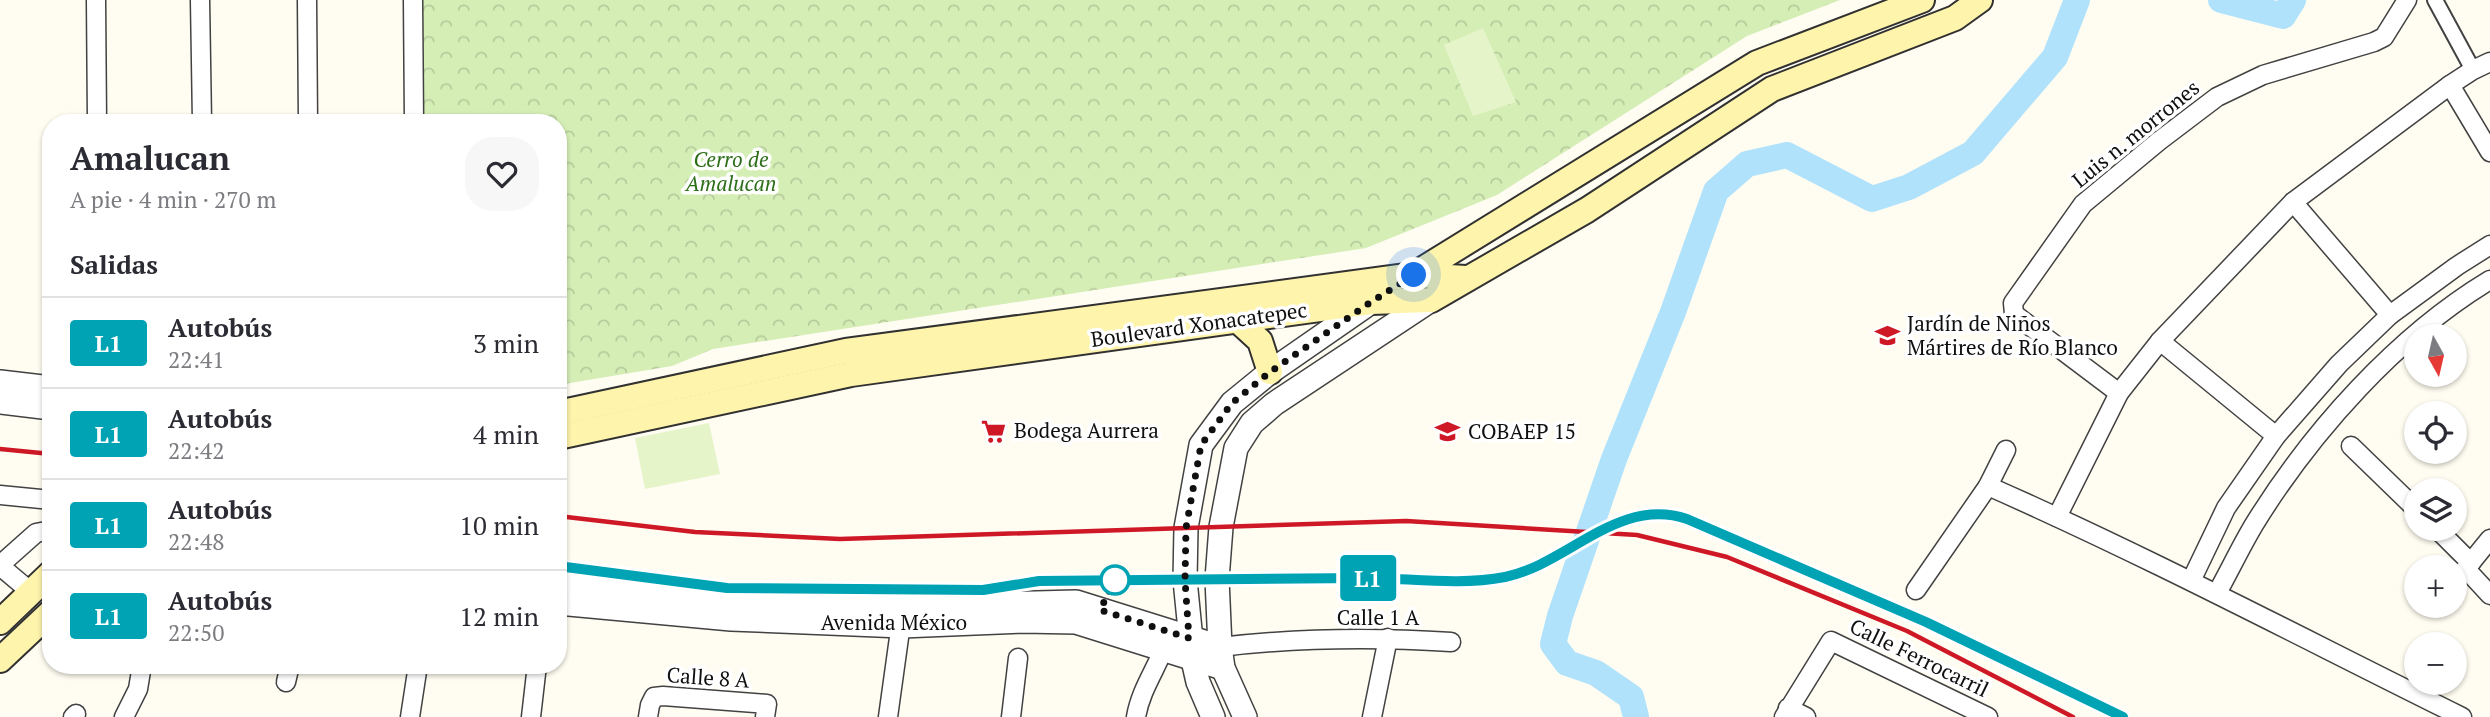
<!DOCTYPE html>
<html lang="es">
<head>
<meta charset="utf-8">
<style>
  body { margin:0; font-family:"PT Serif",serif; background:#f7f7f7; color:#2b2b33; height:100vh; display:flex; flex-direction:column; font-size:26px; white-space:nowrap }
  * { box-sizing:border-box; margin:0 }
  p { font-size:23px; color:#7c7c81 }
  .icon { flex:none; width:38px; height:38px; fill:none; stroke:currentColor; stroke-width:2; stroke-linecap:round; stroke-linejoin:round }
  .map { position:relative; flex:1; overflow:hidden }
  .sheet { position:absolute; left:42px; top:114px; width:525px; height:560px; display:flex; flex-direction:column; background:#fff; border-radius:28px; box-shadow:0 2px 5px #0004 }
  .sheet>* { flex:none }
  .badge { padding:0 14px; border-radius:5px; font-size:24px; line-height:46px }
  .needle { width:46px; rotate:172deg }
  .fabs { position:absolute; left:2404px; top:324px; display:grid; gap:14px }
  .fabs a { display:grid; place-items:center; width:63px; height:63px; border-radius:50%; background:#fff; box-shadow:0 2px 5px #0004; font-size:35px }
  .you { position:absolute; width:35px; height:35px; margin:-18px; border:5px solid #fff; border-radius:50%; background:#1a73e8; box-shadow:0 0 0 10px #1a73e833 }
  .map>.badge { position:absolute; translate:-50% -50%; box-shadow:0 0 0 4px #fff }
  h2 { padding:0 28px; font-size:26px; line-height:63px }
  .round { display:grid; place-items:center; flex:none; width:74px; height:74px; border-radius:28px; background:#f7f7f7 }
  .summary { display:flex; align-items:center; justify-content:space-between; height:119px; padding:0 28px }
  h1 { font-size:33px; font-weight:800; line-height:52px }
  ul { padding:0; list-style:none }
  li { display:flex; align-items:center; gap:21px; height:91px; padding:0 28px; border-top:2px solid #e1e1e2 }
  li div { flex:1 }
  li b { display:block; font-size:26px }
  li em { font-style:normal }
  li .badge { min-width:77px; font-weight:700; text-align:center }
  .map>svg:first-child { display:block }
</style>
</head>
<body>
<div class="map">
<svg width="2490" height="717" viewBox="0 0 2490 717">
  <defs>
    <pattern id="park-crowns" width="20" height="18" patternUnits="userSpaceOnUse" patternTransform="scale(1.75)"><rect width="20" height="18" fill="#d5eeb6"/><path d="M2 6a3 3 0 1 1 6 0M12 15a3 3 0 1 1 6 0" fill="none" stroke="#b6cb9b"/></pattern>
  </defs>
  <rect width="100%" height="100%" fill="#fffcf1"/>
  <polygon fill="url(#park-crowns)" points="420,0 1840,0 1747,36 1497,195 1366,248 713,349 672,366 558,385 558,122 422,122"/>
  <g fill="#e6f4c9">
    <polygon points="1483,28 1516,102 1473,116 1444,45"/>
    <polygon points="709,423 720,474 645,489 635,438"/>
  </g>
  <g fill="none" stroke-linecap="round" stroke-linejoin="round">
    <g stroke="#b0e2fc" stroke-width="26">
      <polyline points="2221,0 2283,16 2293,0"/>
      <polyline points="1636,717 1631,697 1596,673 1567,663 1553,644 1560,616 1614,459 1673,312 1716,191 1747,164 1787,155 1872,199 1909,187 1973,153 2055,57 2077,0"/>
    </g>
    <defs>
      <polyline id="pedestrian" points="2435,0 2473,70"/>
      <g id="minor">
        <polyline points="96,0 97,122"/>
        <polyline points="200,0 202,122"/>
        <polyline points="307,0 308,122"/>
        <polyline points="413,0 414,122"/>
        <polyline points="2450,85 2490,152"/>
        <polyline points="2293,202 2390,315"/>
        <polyline points="2160,341 2276,436"/>
        <polyline points="2119,393 2014,314 2013,303 2083,204 2159,141 2217,97 2263,75 2374,42 2384,37 2407,0"/>
        <polyline points="2351,446 2417,510"/>
        <path d="M1988 486C2149 557 2304 639 2462 717"/>
        <polyline points="0,495 51,500"/>
        <polyline points="2057,517 2119,393 2160,341 2293,202 2450,85 2473,70 2490,62"/>
        <polyline points="2436,528 2471,563"/>
        <polyline points="0,565 36,533 51,530"/>
        <polyline points="0,566 31,592"/>
        <polyline points="2466,569 2490,595"/>
        <polyline points="2191,581 2226,508 2276,436 2339,364 2390,315 2457,266 2490,245"/>
        <polyline points="2455,582 2490,539"/>
        <polyline points="1916,590 1988,486 2006,450"/>
        <path d="M2217 593C2230 570 2241 546 2255 523 2312 431 2397 336 2490 280"/>
        <path d="M1220 647C1296 638 1375 637 1451 642"/>
        <polyline points="286,682 290,665"/>
        <polyline points="1788,708 1806,717"/>
        <polyline points="73,717 76,714"/>
        <polyline points="124,717 138,689 142,665"/>
        <polyline points="410,717 418,665"/>
        <polyline points="531,717 537,665"/>
        <polyline points="648,717 650,705 654,697 663,696 767,704 765,717"/>
        <polyline points="888,717 902,616"/>
        <polyline points="1011,717 1018,658"/>
        <path d="M1136 717C1141 688 1158 667 1167 640"/>
        <polyline points="1372,717 1388,638"/>
        <polyline points="1784,717 1831,641 1988,717"/>
      </g>
      <g id="tertiary">
        <polyline points="0,382 51,388"/>
        <polyline points="0,402 51,408"/>
        <polyline points="558,580 733,601 903,606 1076,602 1220,647"/>
        <polyline points="558,603 731,619 902,626 1022,621 1076,622 1223,668"/>
        <polyline points="1213,717 1198,682 1193,660 1185,580 1186,528 1201,445 1232,403 1270,372 1371,302"/>
        <polyline points="1245,717 1223,668 1220,647 1217,579 1221,527 1236,448 1252,423 1274,404 1431,300"/>
      </g>
      <g id="secondary">
        <polyline points="1410,277 1757,63 1922,0"/>
        <polyline points="1236,319 1260,341 1270,372"/>
        <polyline points="558,413 846,351 1414,275 1466,278"/>
        <polyline points="558,437 851,374 1371,302 1431,300 1587,210 1772,89 1955,18 1980,0"/>
        <polyline points="0,622 51,573"/>
        <polyline points="0,660 51,612"/>
      </g>
    </defs>
    <use href="#pedestrian" stroke="#424242" stroke-width="18"/>
    <use href="#minor" stroke="#424242" stroke-width="21"/>
    <use href="#tertiary" stroke="#424242" stroke-width="26"/>
    <use href="#secondary" stroke="#313131" stroke-width="28"/>
    <use href="#pedestrian" stroke="#fff" stroke-width="14"/>
    <use href="#minor" stroke="#fff" stroke-width="18"/>
    <use href="#tertiary" stroke="#fff" stroke-width="23"/>
    <use href="#secondary" stroke="#fff4ac" stroke-width="24"/>
    <g stroke="#ce1826" stroke-width="4.5">
      <polyline points="0,449 51,454"/>
      <polyline points="558,516 695,532 840,539 1406,521 1637,535 1727,557 1907,631 2073,717"/>
    </g>
  </g>
  <g fill="none" stroke-linecap="round" stroke-linejoin="round">
    <defs>
      <path id="line" d="M558 566 727 588 983 590 1039 581C1147 580 1255 579 1363 578 1409 578 1459 586 1505 577 1568 564 1618 496 1687 519L1926 622 2123 717"/>
    </defs>
    <use href="#line" stroke="#fff" stroke-width="16"/>
    <use href="#line" stroke="#00a3b4" stroke-width="10"/>
    <polyline stroke="#0f0f0f" stroke-width="7" stroke-dasharray="0 12.6" points="1115,580 1100,610 1189,638 1185,580 1186,528 1201,445 1232,403 1270,372 1371,302 1414,275"/>
  </g>
  <defs>
    <symbol id="school-bare" viewBox="-9 -9 18 18"><path d="M0-5L7-2L0 1L-7-2ZM-4 1L0 2.5L4 1V4Q0 6-4 4Z" fill="#ce1826" stroke="#fff" stroke-width="2.5" paint-order="stroke"/></symbol>
    <symbol id="supermarket-bare" viewBox="-9 -9 18 18"><path d="M-6-5.5h2.5l.6 2H6L4.5 2H-2.5L-4.4-4H-6ZM-1.5 3.2a1.3 1.3 0 1 0 .1 0ZM3 3.2a1.3 1.3 0 1 0 .1 0Z" fill="#ce1826" stroke="#fff" stroke-width="2.5" paint-order="stroke"/></symbol>
  </defs>
  <g fill-rule="evenodd">
    <use href="#school-bare" x="1870" y="318" width="35" height="35"/>
    <use href="#supermarket-bare" x="976" y="414" width="35" height="35"/>
    <use href="#school-bare" x="1430" y="414" width="35" height="35"/>
  </g>
  <circle fill="#fff" stroke="#00a3b4" stroke-width="3.5" cx="1115" cy="580" r="14"/>
  <g text-anchor="middle" stroke-width="7" stroke-linejoin="round" paint-order="stroke">
    <g font-size="21" fill="#0f0f0f" stroke="#fff">
      <text transform="translate(2136 134) rotate(-39)" y="7">Luis n. morrones</text>
      <text transform="translate(1199 325) rotate(-8)" y="7">Boulevard Xonacatepec</text>
      <text x="1378" y="625">Calle 1 A</text>
      <text x="894" y="630">Avenida México</text>
      <text transform="translate(1919 658) rotate(26)" y="7">Calle Ferrocarril</text>
      <text transform="translate(708 678) rotate(4)" y="7">Calle 8 A</text>
    </g>
    <g font-size="21" font-style="italic" fill="#2c6e18" stroke="#fff">
      <text x="731" y="167">Cerro de<tspan x="731" dy="24">Amalucan</tspan></text>
    </g>
    <g font-size="21" fill="#0f0f0f" stroke="#fff" text-anchor="start">
      <text x="1907" y="331">Jardín de Niños<tspan x="1907" dy="24">Mártires de Río Blanco</tspan></text>
      <text x="1014" y="438">Bodega Aurrera</text>
      <text x="1468" y="439">COBAEP 15</text>
    </g>
  </g>
</svg>
<div class="fabs">
<a><svg class="needle" viewBox="-14 -14 28 28"><path d="M0-13l5 13h-10z" fill="#e53935"/><path d="M0 13l5-13h-10z" fill="#7c7c81"/></svg></a>
<a><svg class="icon" aria-label="locate" viewBox="0 0 24 24"><circle cx="12" cy="12" r="6"/><path d="M12 2v4M12 18v4M2 12h4M18 12h4"/></svg></a>
<a><svg class="icon" aria-label="layers" viewBox="0 0 24 24"><path d="M12 4l9 5-9 5-9-5zM3 14l9 5 9-5"/></svg></a>
<a>+</a>
<a>−</a>
</div>
<div class="you" style="left:1414px;top:275px"></div>
<b class="badge" style="left:1368px;top:578px;background:#00a3b4;color:#fff">L1</b>
<section class="sheet">
<div class="summary"><div><h1>Amalucan</h1><p>A pie · 4 min · 270 m</p></div><a class="round"><svg class="icon" aria-label="heart" viewBox="0 0 24 24"><path d="M12 20l-8-8c-3-5 5-10 8-4 3-6 11-1 8 4z"/></svg></a></div>
<h2>Salidas</h2>
<ul>
<li><span class="badge" style="background:#00a3b4;color:#fff">L1</span><div><b>Autobús</b><p>22:41</p></div><em>3 min</em></li>
<li><span class="badge" style="background:#00a3b4;color:#fff">L1</span><div><b>Autobús</b><p>22:42</p></div><em>4 min</em></li>
<li><span class="badge" style="background:#00a3b4;color:#fff">L1</span><div><b>Autobús</b><p>22:48</p></div><em>10 min</em></li>
<li><span class="badge" style="background:#00a3b4;color:#fff">L1</span><div><b>Autobús</b><p>22:50</p></div><em>12 min</em></li>
</ul>
</section>
</div>
</body>
</html>
